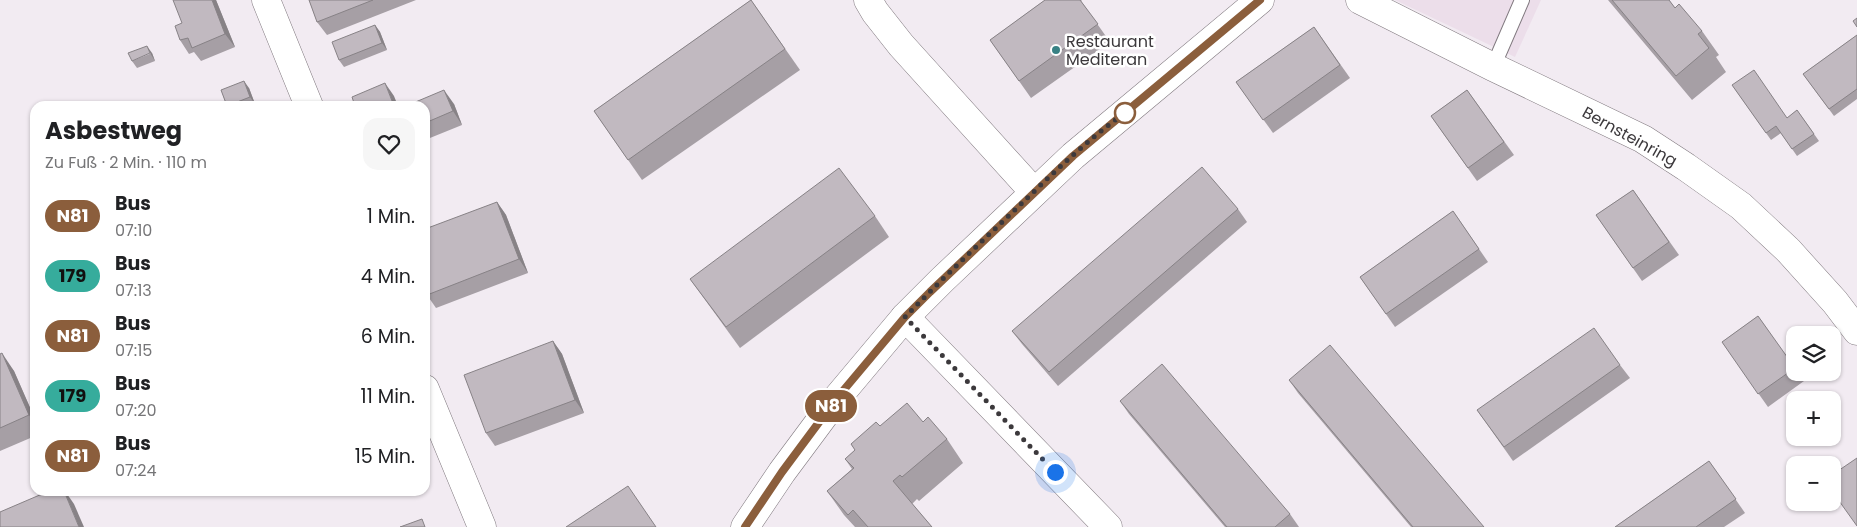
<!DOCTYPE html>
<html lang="de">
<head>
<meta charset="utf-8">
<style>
  body { margin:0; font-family:Poppins,sans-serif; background:#f6f6f6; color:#202124; height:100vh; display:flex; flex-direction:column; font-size:19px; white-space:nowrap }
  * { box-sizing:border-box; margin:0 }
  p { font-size:16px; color:#757577 }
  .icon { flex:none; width:28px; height:28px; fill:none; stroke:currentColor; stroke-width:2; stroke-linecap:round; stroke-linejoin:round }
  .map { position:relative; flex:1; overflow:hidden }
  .sheet { position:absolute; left:30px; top:101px; width:400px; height:395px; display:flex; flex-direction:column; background:#fff; border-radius:15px; box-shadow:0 1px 4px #0004 }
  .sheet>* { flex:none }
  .badge { padding:0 10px; border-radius:16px; font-size:18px; line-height:32px }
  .tools { position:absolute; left:1786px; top:326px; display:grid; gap:10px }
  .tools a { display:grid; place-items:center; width:55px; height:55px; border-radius:10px; background:#fff; box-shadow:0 1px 4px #0004; font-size:25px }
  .you { position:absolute; width:25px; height:25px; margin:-12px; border:4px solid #fff; border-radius:50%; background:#1a73e8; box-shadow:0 0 0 8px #1a73e833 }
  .map>.badge { position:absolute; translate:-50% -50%; box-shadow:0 0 0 2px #fff }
  .round { display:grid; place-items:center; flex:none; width:52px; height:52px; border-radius:15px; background:#f6f6f6 }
  .overview { display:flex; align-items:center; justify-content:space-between; height:85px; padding:0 15px }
  h1 { font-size:24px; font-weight:700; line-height:38px }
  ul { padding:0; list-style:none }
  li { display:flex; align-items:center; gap:15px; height:60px; padding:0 15px }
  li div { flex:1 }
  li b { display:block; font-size:19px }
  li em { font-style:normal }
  li .badge { min-width:55px; font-weight:700; text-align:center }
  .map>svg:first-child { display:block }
</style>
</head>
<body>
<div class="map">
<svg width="1857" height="527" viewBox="0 0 1857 527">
  <rect width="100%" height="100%" fill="#f2ebf2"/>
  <polygon fill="#ecdeea" points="1395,0 1541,0 1515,57"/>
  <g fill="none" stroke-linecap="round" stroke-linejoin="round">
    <defs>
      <polyline id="service" points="1493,67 1522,0"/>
      <g id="minor">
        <polyline points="266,0 309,106"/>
        <polyline points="868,0 875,12 901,45 1034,192"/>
        <polyline points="1360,0 1493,67 1643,139 1686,167 1741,206 1788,250 1835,302 1857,331"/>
        <polyline points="905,317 1108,527"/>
        <polyline points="425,389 482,527"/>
      </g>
      <polyline id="tertiary" points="745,527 782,472 837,398 905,317 942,280 1073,156 1260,0"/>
    </defs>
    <use href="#service" stroke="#80797f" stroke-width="16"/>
    <use href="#minor" stroke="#80797f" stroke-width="29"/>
    <use href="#tertiary" stroke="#80797f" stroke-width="29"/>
    <use href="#service" stroke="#fff" stroke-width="14"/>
    <use href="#minor" stroke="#fff" stroke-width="28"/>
    <use href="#tertiary" stroke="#fff" stroke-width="28"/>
  </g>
  <g fill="#a69fa5">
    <polygon points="216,0 235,47 201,61 194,52 189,54 180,40 182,23"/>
    <polygon points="309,0 416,0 327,35 317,22"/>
    <polygon points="751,0 800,70 642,180 594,111"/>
    <polygon points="1045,0 1082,0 1081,1 1110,42 1031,98 990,40"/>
    <polygon points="1608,0 1669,0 1675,8 1702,31 1719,55 1716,57 1726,72 1692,100"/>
    <polygon points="375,25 380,32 387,50 344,67 339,60"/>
    <polygon points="1314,27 1350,78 1273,133 1236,82"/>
    <polygon points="1857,35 1857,99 1834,116 1803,74"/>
    <polygon points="152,53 155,61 137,68 132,61"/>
    <polygon points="1732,85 1787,118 1797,110 1819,141 1797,156 1781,133 1771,140"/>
    <polygon points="249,88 255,104 249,106 227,106 221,90"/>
    <polygon points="1467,90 1514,155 1477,181 1431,116"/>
    <polygon points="454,104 462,125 425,140 425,106"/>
    <polygon points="1633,190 1679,255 1642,281 1596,215"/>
    <polygon points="497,202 506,215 528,273 436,308 427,295"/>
    <polygon points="1238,209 1247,222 1058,386 1022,344 1012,331"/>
    <polygon points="1453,211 1488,262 1395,327 1360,277"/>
    <polygon points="875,216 889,237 740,348 690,279"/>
    <polygon points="1758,316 1795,369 1795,372 1798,372 1804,381 1768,407 1722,342"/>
    <polygon points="553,341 562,354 584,413 495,446 486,433"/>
    <polygon points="0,354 14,371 35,419 35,436 0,451"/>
    <polygon points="1620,365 1630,378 1513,461 1477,410"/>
    <polygon points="1289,380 1484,527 1411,527 1298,393"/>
    <polygon points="1120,401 1290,514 1299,527 1225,527 1129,414"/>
    <polygon points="923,422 947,439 963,463 919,501 917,499 912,504 932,527 855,527 844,515 827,491 852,469 845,459 855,450 851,444 880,426"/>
    <polygon points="1709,461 1745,513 1724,527 1615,527"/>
  </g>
  <g fill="#878286">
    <polygon points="212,0 216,0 235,47 225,34"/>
    <polygon points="375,25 380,32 387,50 382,43"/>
    <polygon points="147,46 152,53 155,61 150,53"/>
    <polygon points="244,81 249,88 255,104 250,97"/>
    <polygon points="385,83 394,96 398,106 394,106"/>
    <polygon points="444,90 454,104 462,125 453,111"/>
    <polygon points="497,202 506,215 528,273 519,259"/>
    <polygon points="553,341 562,354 584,413 575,400"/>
    <polygon points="2,353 14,371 35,419 35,424 29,415"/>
    <polygon points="64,491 65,491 74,504 84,527 79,527"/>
  </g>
  <g fill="#c1b9c0" stroke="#878286">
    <polygon points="173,0 212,0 225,34 192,48 188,38 180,40 175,26 182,23"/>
    <polygon points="309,0 373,0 317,22"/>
    <polygon points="751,0 785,49 628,160 594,111"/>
    <polygon points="1045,0 1080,0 1098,24 1019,81 990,40"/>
    <polygon points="1612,0 1669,0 1675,8 1679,4 1702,31 1698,34 1709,48 1676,76"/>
    <polygon points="1857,18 1857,27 1853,21"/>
    <polygon points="375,25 382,43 339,60 332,42"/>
    <polygon points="1314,27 1340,65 1263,120 1236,82"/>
    <polygon points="1857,35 1857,89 1829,109 1803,74"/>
    <polygon points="147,46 150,53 132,61 128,53"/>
    <polygon points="1754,70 1787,118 1797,110 1814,134 1792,149 1776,126 1766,133 1732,85"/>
    <polygon points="244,81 250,97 227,106 221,90"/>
    <polygon points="385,83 394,106 355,106 352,97"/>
    <polygon points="444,90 453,111 425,123 425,106 406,106"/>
    <polygon points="1467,90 1504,142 1468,168 1431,116"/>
    <polygon points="1202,167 1238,209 1049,372 1012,331"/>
    <polygon points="839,168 875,216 726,327 690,279"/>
    <polygon points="1633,190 1669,242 1633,268 1596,215"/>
    <polygon points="497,202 519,259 427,295 425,290 425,229"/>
    <polygon points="1453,211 1479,249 1386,314 1360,277"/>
    <polygon points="1758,316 1795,368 1758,394 1722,342"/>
    <polygon points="1594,328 1620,365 1504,447 1477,410"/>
    <polygon points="553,341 575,400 486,433 464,375"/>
    <polygon points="1330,345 1484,527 1413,527 1289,380"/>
    <polygon points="2,353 29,415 0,428 0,354"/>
    <polygon points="1162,364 1290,514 1275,527 1227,527 1120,401"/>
    <polygon points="907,403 923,422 928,417 947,439 902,477 900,475 893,481 932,527 868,527 853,510 848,515 827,491 854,468 845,459 855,450 851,444 876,422 880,426"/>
    <polygon points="1857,458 1857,526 1832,491 1832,475"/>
    <polygon points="1709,461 1736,499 1696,527 1615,527"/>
    <polygon points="628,486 656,527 566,527"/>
    <polygon points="49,491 64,491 79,527 0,527 0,512"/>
    <polygon points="422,519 425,527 400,527"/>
  </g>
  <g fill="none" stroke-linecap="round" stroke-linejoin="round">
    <defs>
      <polyline id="line" points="745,527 782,472 837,398 905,317 930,292 1073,156 1260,0"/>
    </defs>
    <use href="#line" stroke="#fff" stroke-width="11"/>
    <use href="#line" stroke="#8b5e3c" stroke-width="8"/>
    <path stroke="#3c393c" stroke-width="5" stroke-dasharray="0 9" d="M1055 472 905 317C941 280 979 244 1017 208 1051 175 1088 139 1125 113"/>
  </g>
  <circle fill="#388184" stroke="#fff" stroke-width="2" cx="1056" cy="50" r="5"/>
  <circle fill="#fff" stroke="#8b5e3c" stroke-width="2.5" cx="1125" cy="113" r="10"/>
  <g text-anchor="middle" stroke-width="5" stroke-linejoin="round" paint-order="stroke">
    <g font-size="16" fill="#3c393c" stroke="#fff" text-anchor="start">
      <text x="1066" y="47">Restaurant<tspan x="1066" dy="18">Mediteran</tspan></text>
    </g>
    <g font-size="16" fill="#3c393c" stroke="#fff">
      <text transform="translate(1630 136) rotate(29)" y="6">Bernsteinring</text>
    </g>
  </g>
</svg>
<div class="tools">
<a><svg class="icon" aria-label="layers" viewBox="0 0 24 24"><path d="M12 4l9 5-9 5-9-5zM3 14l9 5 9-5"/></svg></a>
<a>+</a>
<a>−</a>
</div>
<div class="you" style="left:1055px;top:472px"></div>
<b class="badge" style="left:831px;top:406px;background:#8b5e3c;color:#fff">N81</b>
<section class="sheet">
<div class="overview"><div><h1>Asbestweg</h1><p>Zu Fuß · 2 Min. · 110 m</p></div><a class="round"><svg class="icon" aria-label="heart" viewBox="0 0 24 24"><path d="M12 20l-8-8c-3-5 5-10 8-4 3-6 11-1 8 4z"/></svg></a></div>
<ul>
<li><span class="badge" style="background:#8b5e3c;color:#fff">N81</span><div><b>Bus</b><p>07:10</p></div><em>1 Min.</em></li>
<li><span class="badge" style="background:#36ac9c;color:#111">179</span><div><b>Bus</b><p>07:13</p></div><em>4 Min.</em></li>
<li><span class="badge" style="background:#8b5e3c;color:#fff">N81</span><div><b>Bus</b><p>07:15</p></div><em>6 Min.</em></li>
<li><span class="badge" style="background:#36ac9c;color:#111">179</span><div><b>Bus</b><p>07:20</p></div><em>11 Min.</em></li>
<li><span class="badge" style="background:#8b5e3c;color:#fff">N81</span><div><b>Bus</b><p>07:24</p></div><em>15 Min.</em></li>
</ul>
</section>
</div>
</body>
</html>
